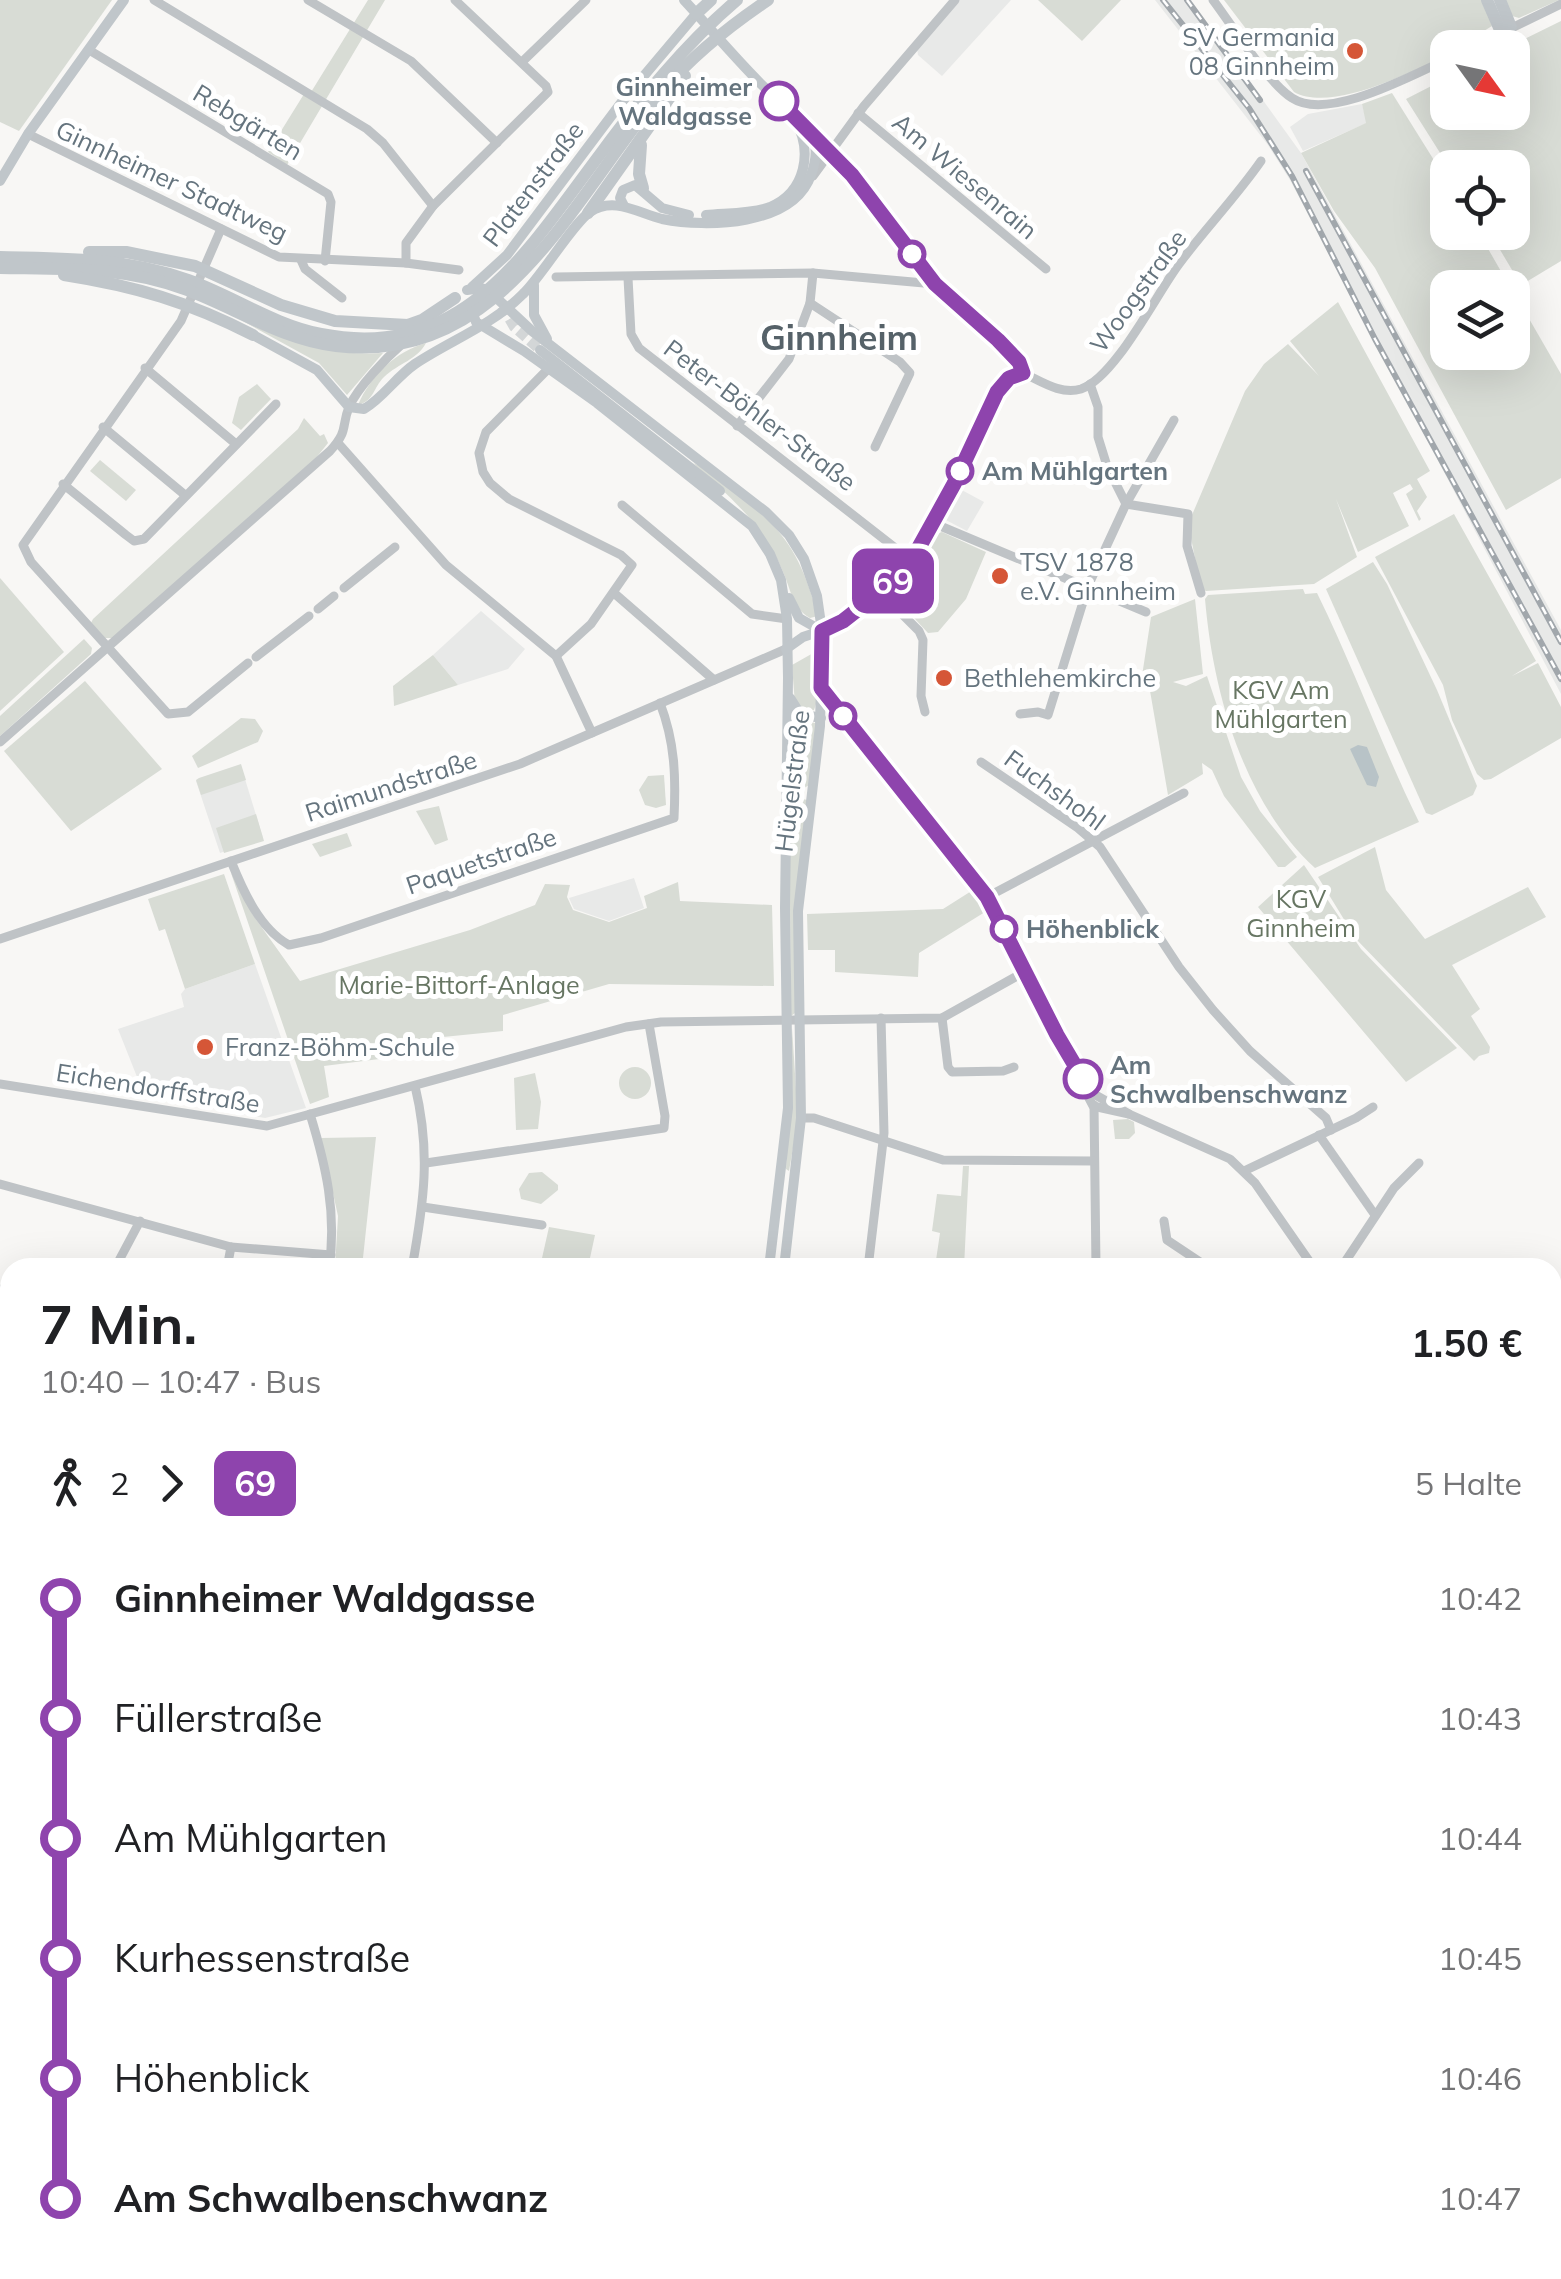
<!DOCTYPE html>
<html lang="de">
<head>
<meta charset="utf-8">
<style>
  body { margin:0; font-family:Mulish,sans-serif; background:#f2f2f2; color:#202124; height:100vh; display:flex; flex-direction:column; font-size:38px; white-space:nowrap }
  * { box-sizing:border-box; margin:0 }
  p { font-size:32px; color:#757577 }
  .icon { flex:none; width:55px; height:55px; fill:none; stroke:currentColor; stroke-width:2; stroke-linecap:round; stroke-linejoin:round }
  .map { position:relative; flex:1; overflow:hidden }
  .sheet { position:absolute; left:0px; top:1258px; width:1562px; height:1022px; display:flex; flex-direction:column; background:#fff; border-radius:30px 30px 0 0; box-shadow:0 10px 40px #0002 }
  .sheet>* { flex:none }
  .badge { padding:0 20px; border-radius:15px; font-size:35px; line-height:65px }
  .needle { width:65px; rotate:123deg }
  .fabs { position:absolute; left:1430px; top:30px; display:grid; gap:20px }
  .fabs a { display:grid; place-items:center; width:100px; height:100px; border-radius:20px; background:#fff; box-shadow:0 10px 40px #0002; font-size:50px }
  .map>.badge { position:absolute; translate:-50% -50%; box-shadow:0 0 0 5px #fff }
  .legs { display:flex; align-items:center; gap:15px; height:110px; padding:0 40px; font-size:32px }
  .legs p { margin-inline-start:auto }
  .head { display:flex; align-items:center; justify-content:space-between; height:170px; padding:0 40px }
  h1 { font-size:55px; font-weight:700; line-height:75px }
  ul { padding:0 40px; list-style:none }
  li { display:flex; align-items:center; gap:35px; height:120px; font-size:38px }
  li i { display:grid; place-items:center; width:15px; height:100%; margin:0 12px; background:currentColor }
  li i::after { content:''; width:25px; height:25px; margin:-12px; border:8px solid; border-radius:50%; background:#fff }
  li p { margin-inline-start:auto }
  li:first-child i { background:linear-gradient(#0000 50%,currentColor 0) }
  li:last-child i { background:linear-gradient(currentColor 50%,#0000 0) }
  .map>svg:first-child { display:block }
</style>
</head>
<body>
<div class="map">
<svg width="1561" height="2279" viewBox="0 0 1561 2279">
  <rect width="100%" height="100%" fill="#f8f7f5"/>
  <g fill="#e8e9e8">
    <polygon points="959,0 1011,0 942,76 918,55 917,49"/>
    <polygon points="1155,0 1191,0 1301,153 1561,630 1561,694 1290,180 1268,145"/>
    <polygon points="1362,104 1367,123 1303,151 1290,127 1308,114"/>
    <polygon points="958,488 984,502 967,531 942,518"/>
    <polygon points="481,611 525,649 508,669 458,685 433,655"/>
    <polygon points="241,766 263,838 220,853 196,781"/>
    <polygon points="634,878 644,908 609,921 574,909 569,898"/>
    <polygon points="255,964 306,1108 265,1118 145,1097 118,1029 184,1007 181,994 185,989"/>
    <polygon points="5,1644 10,1645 10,1813 0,1810 0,1650"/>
    <polygon points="169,2270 257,2270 254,2279 167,2279"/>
  </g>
  <g fill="#d8dcd5">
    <polygon points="0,0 112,0 19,131 0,122"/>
    <polygon points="368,0 385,0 287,165 268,152 304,94 308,97"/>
    <polygon points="1038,0 1121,0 1082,41"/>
    <path d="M1224 0H1484L1492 26 1458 47 1448 48 1447 55C1411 72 1332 113 1294 92Z"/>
    <polygon points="1503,0 1559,0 1519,18 1512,16"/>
    <polygon points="1561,21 1561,261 1521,285 1490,233 1512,232 1512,168 1449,167 1406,99 1447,78 1448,112 1512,112 1512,48 1508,47"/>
    <polygon points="1392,93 1447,181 1448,232 1479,233 1510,287 1448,288 1448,352 1512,352 1513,291 1561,374 1561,478 1506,510 1375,268 1334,211 1301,153 1366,123 1362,104"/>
    <polygon points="1338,302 1430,471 1417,479 1427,497 1417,511 1421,519 1419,521 1406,494 1413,489 1410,484 1393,493 1409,526 1358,552 1336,499 1357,557 1314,584 1206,591 1201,588 1191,538 1192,515 1245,391 1264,364 1288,344 1319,376 1290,341"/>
    <path d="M241 320C287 342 331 356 383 353L347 395 319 363Z"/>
    <path d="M426 343C417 360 399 363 384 377 373 388 374 401 358 405 371 375 395 352 426 343Z"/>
    <polygon points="257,384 271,399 241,430 232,423 239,397"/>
    <polygon points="304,418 320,436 324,434 328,443 316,458 113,638 105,638 91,623 93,619 298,429"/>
    <polygon points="100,460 136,490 126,501 90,471"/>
    <path d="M693 463C707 468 719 480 731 489 785 531 799 550 818 616L810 618C792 608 791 589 783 572 764 525 729 496 693 463Z"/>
    <polygon points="1454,514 1536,661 1512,676 1538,663 1561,707 1561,738 1491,779 1484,780 1477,774 1452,720 1443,685 1375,557"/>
    <polygon points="942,532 986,552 966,599 938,632 928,633 892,594 915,569 933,535"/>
    <polygon points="1373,562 1387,584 1437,690 1477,786 1473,795 1432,815 1426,813 1326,589"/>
    <polygon points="0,578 64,652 0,711"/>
    <path d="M1303 589 1305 594 1317 593C1354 668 1382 747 1419 822L1315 868C1244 803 1213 693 1205 599L1208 595Z"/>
    <polygon points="1195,599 1203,674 1173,682 1186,686 1207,676 1241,777 1260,811 1297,857 1285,867 1278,867 1224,796 1212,770 1202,763 1203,774 1168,795 1149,685 1142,676 1151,617"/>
    <polygon points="84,639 92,648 91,654 0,736 0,716"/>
    <polygon points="815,652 816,704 814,710 804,713 795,704 792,665"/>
    <polygon points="433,655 458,685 394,706 393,686"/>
    <polygon points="85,681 162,769 71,831 4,751"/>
    <polygon points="790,713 817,724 809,785 801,790 794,788 789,782"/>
    <polygon points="241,718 255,719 263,731 258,742 198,768 192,756"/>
    <polygon points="241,764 246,780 201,795 196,780 199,778"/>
    <polygon points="664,775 666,805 656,808 645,805 639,790 648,776"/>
    <polygon points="789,797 808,800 795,1013 791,1016"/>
    <polygon points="439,806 448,840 435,845 416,811"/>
    <polygon points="256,814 264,841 224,853 216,828"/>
    <polygon points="347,833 352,846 320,857 312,844"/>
    <polygon points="1375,847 1386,890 1425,939 1528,887 1546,917 1452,965 1480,1009 1471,1016 1490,1047 1489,1053 1479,1056 1474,1061 1356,939 1318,877"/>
    <polygon points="1304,865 1361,949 1457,1048 1406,1082 1258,907"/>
    <polygon points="231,873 253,915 300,981 470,930 535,905 545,884 570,885 567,897 573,910 609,922 647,908 644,896 678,882 680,901 772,905 774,986 609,984 503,1015 503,1031 413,1040 411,1055 324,1066 329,1097 310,1104"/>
    <polygon points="224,874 255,964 185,989 165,929 159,931 148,899"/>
    <polygon points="973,890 985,912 919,953 918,977 835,972 835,950 808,950 807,914 943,909"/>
    <polygon points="792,1028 798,1119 789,1171 786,1169"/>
    <circle cx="635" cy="1083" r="16"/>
    <polygon points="535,1073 541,1102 538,1129 516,1130 514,1078"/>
    <polygon points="1128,1119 1134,1122 1135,1133 1129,1139 1115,1139 1113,1120"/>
    <polygon points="376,1137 362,1267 335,1267 338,1216 321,1138"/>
    <polygon points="963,1166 969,1166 964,1267 935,1267 940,1233 932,1231 937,1194 961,1196"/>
    <polygon points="542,1172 558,1185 558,1190 541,1204 521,1199 519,1189 529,1173"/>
    <polygon points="549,1227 595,1235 588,1267 540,1267"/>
    <polygon points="4,1811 10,1813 9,2167 0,2152 0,1829"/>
    <polygon points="1561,1919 1561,2168 1552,2162 1552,1920"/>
    <polygon points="0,2173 10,2193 10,2270 39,2270 42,2279 0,2279"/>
    <polygon points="1553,2260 1558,2279 1506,2279 1520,2270 1552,2270"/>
    <polygon points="49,2270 169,2270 167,2279 52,2279"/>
  </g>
  <polygon fill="#b8c3c7" points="1358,745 1367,747 1379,777 1376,787 1367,785 1350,749"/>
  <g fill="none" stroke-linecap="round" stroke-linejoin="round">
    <polyline stroke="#d3d6d7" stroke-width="10" stroke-dasharray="10 5" stroke-linecap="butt" points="502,306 514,327 540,350"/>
    <g stroke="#bfc3c6" stroke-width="9">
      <polyline points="154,0 367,129 383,143 433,206"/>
      <polyline points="308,0 411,61 497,143"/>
      <path d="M1213 0C1232 25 1267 82 1292 98 1328 122 1412 75 1448 59"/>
      <polyline points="1471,48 1561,4"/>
      <polyline points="89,50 328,194 331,202 325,261"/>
      <polyline points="522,62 586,0"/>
      <polyline points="858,113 1046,269"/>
      <polyline points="811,133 852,175 935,284 998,340 1019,362 1023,373"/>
      <polyline points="28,134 279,257 406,263 459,270"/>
      <polyline points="813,176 864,106 955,0"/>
      <polyline points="221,229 181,321 23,545 31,562 168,714 188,712 248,663"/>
      <polyline points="301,260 305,269 342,298"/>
      <polyline points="406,263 406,243 433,206 548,92 546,86 455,0"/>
      <polyline points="813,273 810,303 900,362 910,373 875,447"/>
      <polyline points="556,277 813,273 935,284"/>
      <polyline points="628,278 631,334 639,348 912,561"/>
      <polyline points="145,368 236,444"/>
      <polyline points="549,368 486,432 479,453 483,472 490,483 509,499 621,555 632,565 591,624 556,656"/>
      <path d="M1023 373C1041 381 1060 395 1081 389 1115 378 1157 293 1179 264 1205 229 1236 197 1261 161"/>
      <polyline points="1090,384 1098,407 1098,437 1107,466 1126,504"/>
      <polyline points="737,426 789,359 810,303"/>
      <polyline points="103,427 185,495"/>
      <polyline points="338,443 446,565 556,656 592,733"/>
      <polyline points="63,484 126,535 134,541 144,539 276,404"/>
      <polyline points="1126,504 1188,514 1187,546 1201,593"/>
      <polyline points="622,505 752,614 787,619"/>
      <polyline points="933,523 1146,612"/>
      <polyline points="344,588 395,547"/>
      <polyline points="880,592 919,631 923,640 921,696 925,712"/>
      <polyline points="614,593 714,680"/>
      <polyline points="318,609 334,596"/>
      <polyline points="822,631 843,621 880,592 912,561 954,484 997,392 1009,378 1023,373"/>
      <polyline points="256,657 309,616"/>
      <polyline points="821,688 987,897 1057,1035 1092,1093 1129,1114"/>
      <polyline points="1020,714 1038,712 1048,715 1088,586 1126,504 1174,420"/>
      <path d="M0 742 330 451C349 430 341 427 349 407 358 387 386 358 402 344"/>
      <polyline points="981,762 1078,828 1100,847 1179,967 1213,1010 1250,1051 1326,1118 1331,1130"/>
      <path d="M231 861C243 891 260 929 289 945L321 938 674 818C676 777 675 742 660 703"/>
      <polyline points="987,897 1184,793"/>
      <polyline points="0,939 520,764 786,649"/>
      <polyline points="942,1018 948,1067 952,1072 1003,1071 1014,1067"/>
      <polyline points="0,1084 267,1126 626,1027 661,1022 942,1018 1026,971"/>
      <polyline points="1083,1087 1093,1106 1129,1114 1230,1159 1255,1183 1314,1268"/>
      <polyline points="1094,1105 1096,1268"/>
      <path d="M310 1114C326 1166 337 1213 329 1268"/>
      <polyline points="801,1118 814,1118 943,1160 1093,1161"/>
      <polyline points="1319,1135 1375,1215"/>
      <polyline points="426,1163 664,1128 665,1116 649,1024"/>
      <polyline points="1244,1171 1356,1118 1373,1107"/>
      <polyline points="0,1184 231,1247 331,1255"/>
      <polyline points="423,1207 542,1225"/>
      <polyline points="1164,1221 1167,1240 1209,1268"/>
      <polyline points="115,1268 140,1221"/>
      <polyline points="227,1268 231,1247"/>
      <path d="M412 1268C424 1202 431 1152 415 1086"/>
      <polyline points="868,1268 884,1133 881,1018"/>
      <polyline points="1341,1268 1394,1188 1419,1163"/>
      <polyline points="0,1289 10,1294"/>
      <polyline points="1552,1360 1561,1349"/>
      <polyline points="1552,1453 1561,1459"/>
      <polyline points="0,1519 10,1500"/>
      <polyline points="1552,1564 1561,1567"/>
      <polyline points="1552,1725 1561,1725"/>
      <polyline points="1552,1824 1561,1823"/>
      <polyline points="1552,1911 1561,1910"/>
      <polyline points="1552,2174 1561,2180"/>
      <polyline points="947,2270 955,2279"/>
      <polyline points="1117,2270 1145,2279"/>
      <polyline points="1263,2270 1265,2279"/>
      <polyline points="679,2279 681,2270"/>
      <polyline points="888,2279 895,2270"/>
      <polyline points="1320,2279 1324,2270"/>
    </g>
    <g stroke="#c0c6ca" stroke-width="10">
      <polyline points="0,181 28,134 124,0"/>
      <polyline points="624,206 620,198 623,190 635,185 662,208 689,215"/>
      <path d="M706 215C726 213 751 214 770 207 806 192 813 151 795 120"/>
      <polyline points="534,285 534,315 547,339"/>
      <polyline points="472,287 507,255 621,103 696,14"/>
      <polyline points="467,290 481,288 489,291 532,331 766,512 789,535 804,559 817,596 822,631 820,726 798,911 801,1118 784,1268"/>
      <polyline points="470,306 476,322 524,351 597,403 752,526 770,554 781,580 787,619 788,678 785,908 788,1108 769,1268"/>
      <path d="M253 335 317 370 349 407 364 409C383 398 396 377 415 364 451 340 491 326 523 294 542 276 573 223 590 212 614 196 638 213 662 219 707 228 793 226 811 175 816 161 819 145 810 132 799 114 776 99 761 84 734 57 710 28 684 0"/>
      <polyline points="540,350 720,491"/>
      <polyline points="789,598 799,618 822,631"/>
      <polyline points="786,649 803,637 821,631"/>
      <polyline points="790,698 800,714 821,718"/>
      <polyline points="0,1441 10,1444"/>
      <polyline points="0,1465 10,1471"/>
      <polyline points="1552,1628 1561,1628"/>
      <polyline points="1552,1645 1561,1645"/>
      <polyline points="468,2279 472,2270"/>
      <polyline points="479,2279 481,2270"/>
    </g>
    <g stroke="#c0c6ca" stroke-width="12">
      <polyline points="1487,0 1501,32"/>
      <polyline points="1500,0 1511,27"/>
      <polyline points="696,14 711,0"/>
      <polyline points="641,145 639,174 643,188"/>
      <polyline points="588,213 685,76"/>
      <polyline points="89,252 126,252 195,266 281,305 335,321 408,325 422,320 455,298"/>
      <path d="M0 257C64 258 127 258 188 280 233 296 274 325 321 334 464 362 527 251 601 153 642 98 684 45 737 0"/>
      <path d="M0 268C64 269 126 266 187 290 237 309 283 340 336 346 503 366 573 196 664 89 694 54 731 25 768 0"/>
      <path d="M64 275C135 286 189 302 253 335"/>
    </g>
    <g stroke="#a1a7ac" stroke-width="2.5">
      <polyline points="0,1456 10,1461"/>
      <polyline points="1552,1635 1561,1635"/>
    </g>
    <defs>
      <g id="rail">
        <polyline points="1163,0 1249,108 1292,176 1375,339 1561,679"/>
        <polyline points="1187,0 1260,100"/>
        <polyline points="1306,171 1561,642"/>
      </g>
    </defs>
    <use href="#rail" stroke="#a1a7ac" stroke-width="6"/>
    <use href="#rail" stroke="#fff" stroke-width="2.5" stroke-dasharray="8" stroke-linecap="butt"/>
  </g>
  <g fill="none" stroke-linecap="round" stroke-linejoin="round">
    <defs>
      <polyline id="line-1" points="779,101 852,175 935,284 998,340 1019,362 1023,373 1009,378 997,392 954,484 912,560 880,592 843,621 822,631 821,688 987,897 1057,1035 1083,1079"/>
    </defs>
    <use href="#line-1" stroke="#fff" stroke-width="22"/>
    <use href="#line-1" stroke="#8e44ad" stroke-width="15"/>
  </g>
  <g fill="#d55637" stroke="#fff" stroke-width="4">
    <circle cx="1355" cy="51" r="10"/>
    <circle cx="1000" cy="576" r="10"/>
    <circle cx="944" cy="678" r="10"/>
    <circle cx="205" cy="1047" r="10"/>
  </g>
  <g fill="#fff" stroke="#8e44ad" stroke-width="5">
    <circle cx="779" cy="101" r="18"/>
    <circle cx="912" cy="254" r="12"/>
    <circle cx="960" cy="471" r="12"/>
    <circle cx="843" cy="716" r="12"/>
    <circle cx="1004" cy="929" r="12"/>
    <circle cx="1083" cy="1079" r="18"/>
  </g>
  <g text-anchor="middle" stroke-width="10" stroke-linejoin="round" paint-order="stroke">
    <g font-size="25" fill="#65747e" stroke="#fff" text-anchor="start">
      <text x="1335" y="46" text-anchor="end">SV Germania<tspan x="1335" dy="29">08 Ginnheim</tspan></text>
      <text x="1020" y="571">TSV 1878<tspan x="1020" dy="29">e.V. Ginnheim</tspan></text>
      <text x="964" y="687">Bethlehemkirche</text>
      <text x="225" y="1056">Franz-Böhm-Schule</text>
    </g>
    <g font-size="25" font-weight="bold" fill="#65747e" stroke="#fff" text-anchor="start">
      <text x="752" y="96" text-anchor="end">Ginnheimer<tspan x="752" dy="29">Waldgasse</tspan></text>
      <text x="982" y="480">Am Mühlgarten</text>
      <text x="1026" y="938">Höhenblick</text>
      <text x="1110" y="1074">Am<tspan x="1110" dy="29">Schwalbenschwanz</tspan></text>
    </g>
    <g font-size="25" fill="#65747e" stroke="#fff">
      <text transform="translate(248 122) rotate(31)" y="9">Rebgärten</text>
      <text transform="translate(965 176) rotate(40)" y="9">Am Wiesenrain</text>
      <text transform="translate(172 181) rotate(25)" y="9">Ginnheimer Stadtweg</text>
      <text transform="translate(533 184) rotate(-53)" y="9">Platenstraße</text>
      <text transform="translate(1138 291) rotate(-54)" y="9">Woogstraße</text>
      <text transform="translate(760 415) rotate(37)" y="9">Peter-Böhler-Straße</text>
      <text transform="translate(792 781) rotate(-83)" y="9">Hügelstraße</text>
      <text transform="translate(391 786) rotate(-18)" y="9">Raimundstraße</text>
      <text transform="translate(1055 790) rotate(36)" y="9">Fuchshohl</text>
      <text transform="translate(481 861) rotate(-19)" y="9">Paquetstraße</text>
      <text transform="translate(158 1088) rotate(9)" y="9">Eichendorffstraße</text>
    </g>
    <g font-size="25" fill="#677663" stroke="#fff">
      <text x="1281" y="699">KGV Am<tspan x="1281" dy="29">Mühlgarten</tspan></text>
      <text x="1301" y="908">KGV<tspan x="1301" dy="29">Ginnheim</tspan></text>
      <text x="459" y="994">Marie-Bittorf-Anlage</text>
    </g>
    <g font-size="35" font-weight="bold" fill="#566269" stroke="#fff">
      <text x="839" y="350">Ginnheim</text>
    </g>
  </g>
</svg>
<div class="fabs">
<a><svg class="needle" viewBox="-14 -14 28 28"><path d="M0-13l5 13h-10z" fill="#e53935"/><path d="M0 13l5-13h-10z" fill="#757577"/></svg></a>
<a><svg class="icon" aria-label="locate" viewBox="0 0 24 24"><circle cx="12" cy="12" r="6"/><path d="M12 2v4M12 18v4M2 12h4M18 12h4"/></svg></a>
<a><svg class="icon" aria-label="layers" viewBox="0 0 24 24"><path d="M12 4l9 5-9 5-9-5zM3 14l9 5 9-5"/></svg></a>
</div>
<b class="badge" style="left:893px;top:581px;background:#8e44ad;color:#fff">69</b>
<section class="sheet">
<div class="head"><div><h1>7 Min.</h1><p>10:40 – 10:47 · Bus</p></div><b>1.50 €</b></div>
<div class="legs"><svg class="icon" aria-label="walk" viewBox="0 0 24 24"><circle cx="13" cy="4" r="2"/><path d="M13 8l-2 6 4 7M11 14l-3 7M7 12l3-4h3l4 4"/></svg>2<svg class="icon" aria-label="forward" viewBox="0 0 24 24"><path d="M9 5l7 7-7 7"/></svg><b class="badge" style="background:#8e44ad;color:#fff">69</b><p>5 Halte</p></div>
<ul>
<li><i style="color:#8e44ad"></i><b>Ginnheimer Waldgasse</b><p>10:42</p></li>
<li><i style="color:#8e44ad"></i><span>Füllerstraße</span><p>10:43</p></li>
<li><i style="color:#8e44ad"></i><span>Am Mühlgarten</span><p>10:44</p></li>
<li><i style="color:#8e44ad"></i><span>Kurhessenstraße</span><p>10:45</p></li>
<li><i style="color:#8e44ad"></i><span>Höhenblick</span><p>10:46</p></li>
<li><i style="color:#8e44ad"></i><b>Am Schwalbenschwanz</b><p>10:47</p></li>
</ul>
</section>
</div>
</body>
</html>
